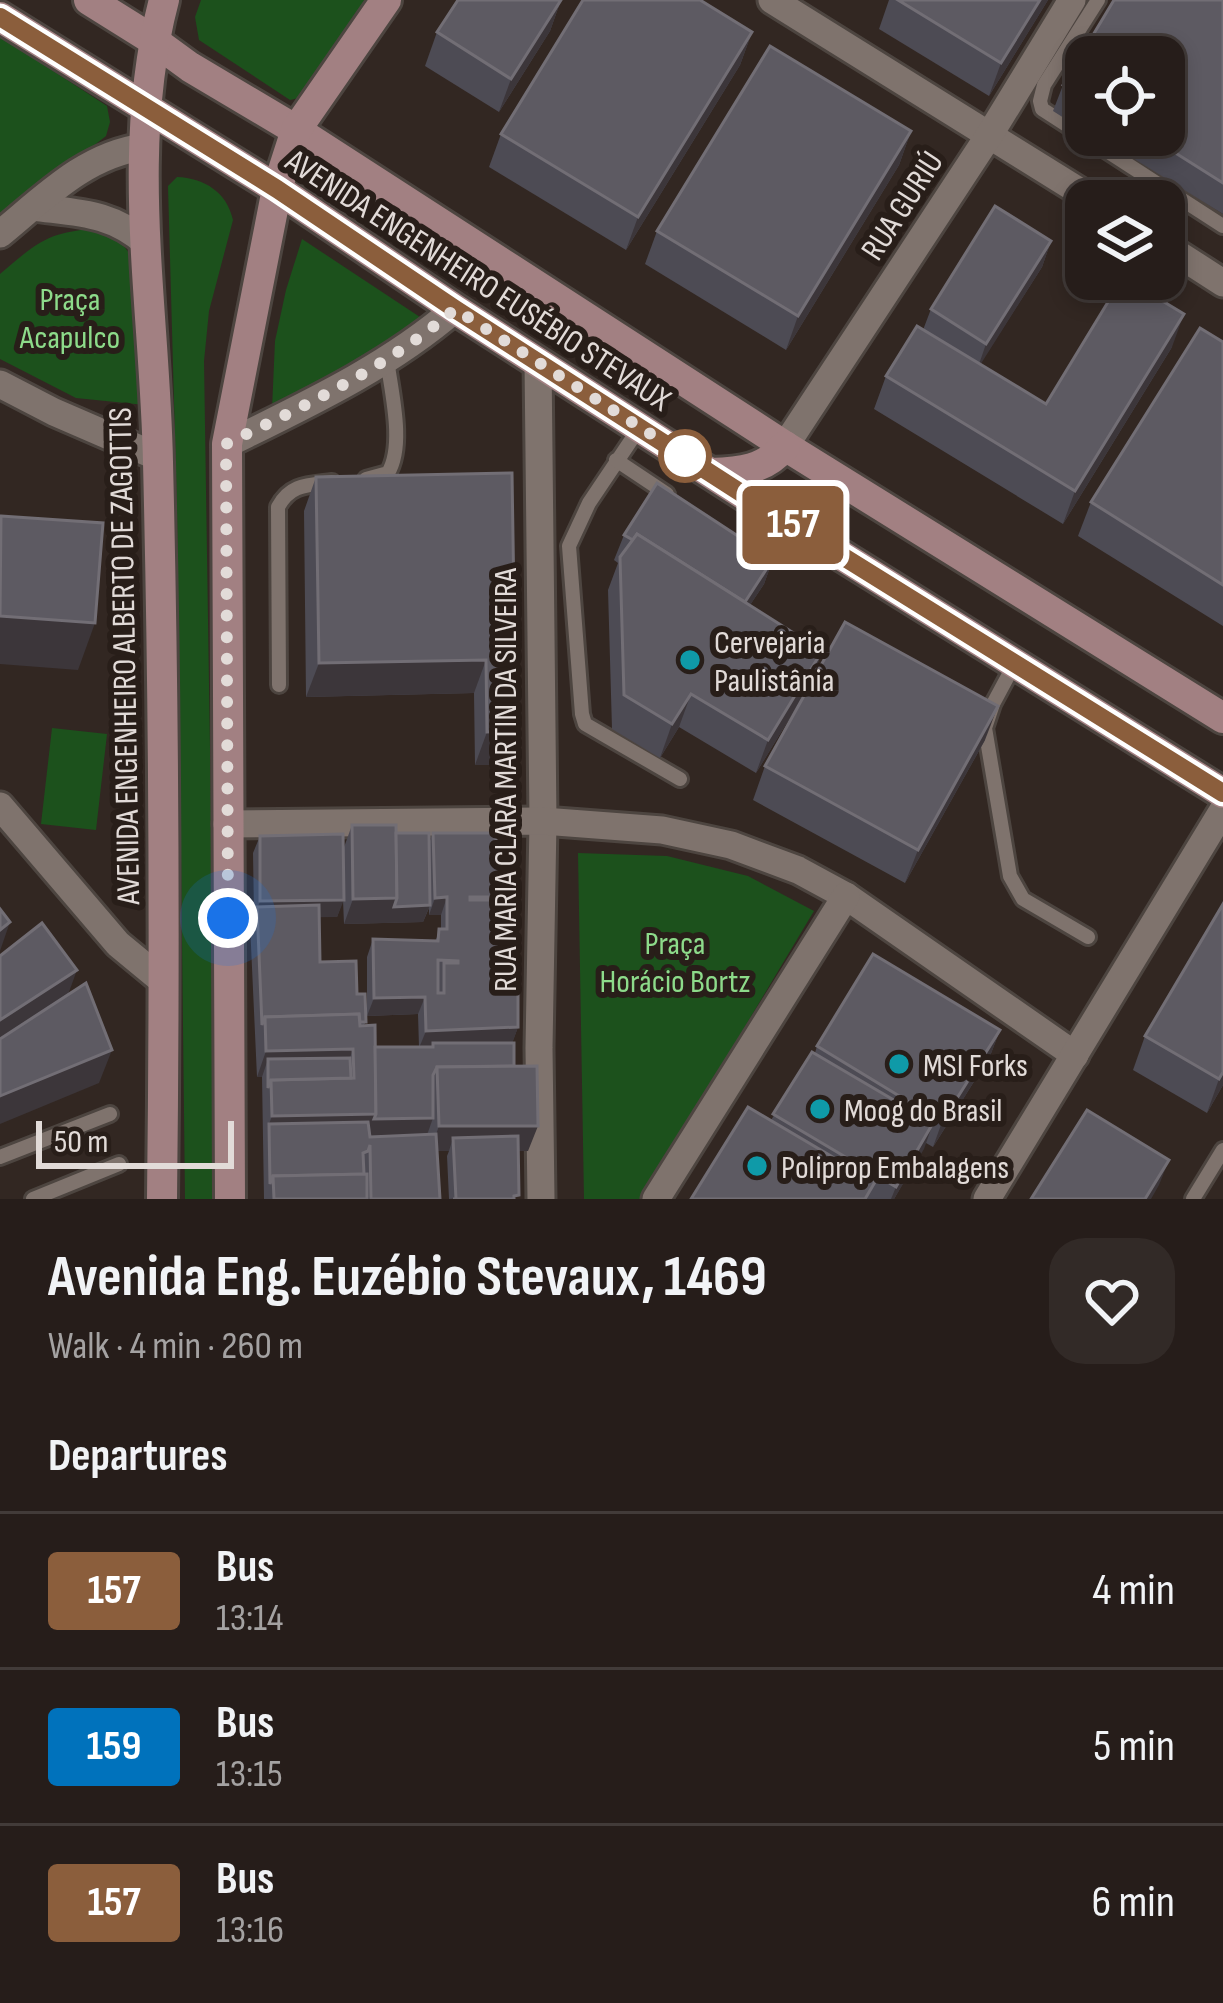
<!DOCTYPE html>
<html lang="en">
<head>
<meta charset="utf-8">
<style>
  body { margin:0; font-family:"Sofia Sans Condensed",sans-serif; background:#322a27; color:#f1f3f6; height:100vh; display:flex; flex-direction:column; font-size:45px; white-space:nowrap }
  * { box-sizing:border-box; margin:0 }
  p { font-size:39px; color:#a4a2a2 }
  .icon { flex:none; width:66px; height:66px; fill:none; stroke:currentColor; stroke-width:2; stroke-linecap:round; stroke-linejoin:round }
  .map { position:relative; height:1199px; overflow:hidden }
  .side { display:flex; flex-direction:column; background:#261d1a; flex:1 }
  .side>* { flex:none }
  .badge { padding:0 24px; border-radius:9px; font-size:42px; line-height:78px }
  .buttons { position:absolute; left:1065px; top:36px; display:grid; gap:24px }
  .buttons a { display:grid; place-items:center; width:120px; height:120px; border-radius:24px; background:#261d1a; box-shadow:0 6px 18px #0003,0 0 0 3px #423b39; font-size:60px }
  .scale { position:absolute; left:36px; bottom:30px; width:198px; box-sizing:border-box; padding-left:12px; border:6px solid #e2dbd8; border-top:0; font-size:33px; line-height:42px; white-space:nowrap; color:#e2dbd8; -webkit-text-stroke:9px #281e19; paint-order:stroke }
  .you { position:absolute; width:60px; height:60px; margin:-30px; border:9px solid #fff; border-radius:50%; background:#1a73e8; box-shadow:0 0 0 18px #1a73e833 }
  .map>.badge { position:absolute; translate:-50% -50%; box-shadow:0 0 0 6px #fff }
  h2 { padding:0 48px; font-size:45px; line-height:108px }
  .round { display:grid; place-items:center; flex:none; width:126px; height:126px; border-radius:36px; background:#322a27 }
  .headline { display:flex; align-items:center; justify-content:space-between; height:204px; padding:0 48px }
  h1 { font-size:57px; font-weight:700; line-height:90px }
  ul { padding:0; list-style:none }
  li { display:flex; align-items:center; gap:36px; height:156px; padding:0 48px; border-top:3px solid #423b39 }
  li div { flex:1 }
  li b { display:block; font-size:45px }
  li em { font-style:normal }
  li .badge { min-width:132px; font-weight:700; text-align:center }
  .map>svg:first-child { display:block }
</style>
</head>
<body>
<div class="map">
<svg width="1223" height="1199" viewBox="0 0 1223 1199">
  <rect width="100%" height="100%" fill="#322722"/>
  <g fill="#1c511c">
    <polygon points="201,0 378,0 312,95 290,100 199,40 195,17"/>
    <polygon points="0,36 107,106 110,122 106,136 0,219"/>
    <path d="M177 177C204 178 227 192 233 220L209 311 204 361 217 1199H185L177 509 168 186Z"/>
    <path d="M98 228 121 242 137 264 145 405 76 398 0 359V274C39 241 46 233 98 228Z"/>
    <polygon points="302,239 429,323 272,409 275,341 286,290"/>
    <polygon points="52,728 107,734 96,830 41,824"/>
    <polygon points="578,853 667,856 748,876 814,911 642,1199 584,1199"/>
  </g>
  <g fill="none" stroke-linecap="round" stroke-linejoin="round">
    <defs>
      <g id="lane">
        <polyline points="1098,0 1044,85 1040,101 1042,109 1223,226"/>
        <polyline points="640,427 589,503 569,546 582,714 585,724 680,779"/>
        <polyline points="616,460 667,494"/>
        <path d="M366 479 388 473C405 445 391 391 387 359"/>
        <polyline points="1015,663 993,704 985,728 1010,876 1023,899 1088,937"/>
        <path d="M279 685 278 507C290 484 308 485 332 482"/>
        <polyline points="0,1157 110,1114"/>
        <polyline points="33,1199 119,1164"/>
        <polyline points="1193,1199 1223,1150"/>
      </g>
      <g id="street">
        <polyline points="772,0 1095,201"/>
        <path d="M33 207C78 213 111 212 146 243"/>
        <path d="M0 234C44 198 85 155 143 147"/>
        <polyline points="1164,245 1223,283"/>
        <polyline points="538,361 543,821 539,1048 541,1199"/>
        <polyline points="0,384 54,412 158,457"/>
        <path d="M227 444C306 405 388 367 455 309"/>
        <polyline points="785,446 990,134 1072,0"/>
        <polyline points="0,806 118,944 164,982"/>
        <polyline points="227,824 543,821 662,830 731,845 798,870 846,896 1075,1055"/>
        <polyline points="656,1199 846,896"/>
        <polyline points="987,1199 1223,810"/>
      </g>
      <g id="secondary">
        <polyline points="89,0 153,40 190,67 296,130 785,446 1223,718"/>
        <polyline points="0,17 277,189 455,309 749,498 1223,793"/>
        <path d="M711 473C741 472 764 470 785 446"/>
        <path d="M162 1199C165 953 164 707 158 462 155 309 124 151 164 0"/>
        <polyline points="230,1199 227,444 277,189 296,130 386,0"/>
      </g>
    </defs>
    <use href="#lane" stroke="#4d4540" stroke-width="20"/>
    <use href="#street" stroke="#4d4540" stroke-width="33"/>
    <use href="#secondary" stroke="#4d4540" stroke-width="36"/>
    <use href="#lane" stroke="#7f736d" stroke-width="14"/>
    <use href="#street" stroke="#7f736d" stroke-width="27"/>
    <use href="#secondary" stroke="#a28082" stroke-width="30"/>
  </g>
  <g fill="#4d4b54" fill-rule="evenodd">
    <polygon points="561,0 550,31 499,112 425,66 437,32"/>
    <polygon points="889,0 1048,0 989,96 879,29"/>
    <polygon points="1114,0 1223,0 1223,214 1120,150 1118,152 1091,135 1164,135 1164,57 1086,57 1086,132 1053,111 1063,85"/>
    <polygon points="752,32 740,65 626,250 489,167 501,134"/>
    <polygon points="911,131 899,165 786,350 645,264 657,231"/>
    <polygon points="1051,241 1042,267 980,364 1046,404 1172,347 1063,524 874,409 886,376 923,330 931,309"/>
    <polygon points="1223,342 1223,626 1078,536 1091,502"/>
    <polygon points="512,473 504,765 475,765 474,693 306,697 304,511 316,477"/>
    <polygon points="624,535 773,559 764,584 750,605 822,651 810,685 756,773 679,727 660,758 612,729 608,590 618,563 614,560"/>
    <polygon points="985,740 905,883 753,800 765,766"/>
    <path d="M352 825 396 833 429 843 433 833 496 866 500 900 514 962 518 1027 512 1043 528 1151H518L519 1195 449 1199 447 1156 449 1151H437L440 1199H264L262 1077H257L250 924 254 915 253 853 260 836 343 850ZM343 900 344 924 423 922 429 908V915H441V929L435 941 373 939 367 957V1016L418 1014 419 1047H375L364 1025 366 1022 357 994 320 962 319 917H337Z"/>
    <polygon points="1223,904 1223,1085 1207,1113 1133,1070 1145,1036"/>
    <polygon points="1000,1030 990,1056 933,1147 926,1143 894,1199 691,1199 771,1120 815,1053 817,1046"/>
  </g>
  <g fill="#3c363a">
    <polygon points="561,0 550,31 499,112 511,79"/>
    <polygon points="1040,0 1048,0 989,96 1001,63"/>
    <polygon points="752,32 740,65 626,250 638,217"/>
    <polygon points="911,131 899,165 786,350 798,316"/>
    <polygon points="1051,241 1042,267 977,370 986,344"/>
    <polygon points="1184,314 1172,347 1063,524 1075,491"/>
    <polygon points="773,559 764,584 730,635 740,610"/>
    <polygon points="0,616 95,623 78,670 0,664"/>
    <polygon points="822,651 810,685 756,773 768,740"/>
    <polygon points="486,660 474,693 306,697 319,663"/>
    <polygon points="691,694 679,727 660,758 672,724"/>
    <polygon points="998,706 985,740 905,883 918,850"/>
    <polygon points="516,731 504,765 475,765 487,732"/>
    <polygon points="447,897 441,915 429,915 435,898"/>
    <polygon points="397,898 430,905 423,922 344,924 353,899"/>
    <polygon points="344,900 337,917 257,918 257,910 260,901"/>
    <polygon points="10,922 0,951 0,930"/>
    <polygon points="77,970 65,1003 0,1045 0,1020"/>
    <polygon points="425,997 418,1014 367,1016 374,998"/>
    <polygon points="518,1027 512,1044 419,1048 426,1031"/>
    <polygon points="1000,1030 990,1056 933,1147 942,1122"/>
    <polygon points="353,1049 344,1075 268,1059 262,1077 257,1077 266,1051"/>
    <polygon points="112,1050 99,1083 0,1124 0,1096"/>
    <polygon points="1223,1072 1223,1085 1207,1113 1219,1079"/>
    <polygon points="376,1114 433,1118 427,1135 368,1136 269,1124 272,1116"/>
    <polygon points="933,1123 924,1149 894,1199 891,1199 896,1187"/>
    <polygon points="439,1126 538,1126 528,1151 454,1151 453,1138 449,1151 430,1151"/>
    <polygon points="1169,1160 1159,1185 1151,1199 1145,1199"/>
  </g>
  <g fill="#5d5a62" stroke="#726e75" stroke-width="3" fill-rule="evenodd">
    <polygon points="458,0 561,0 511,79 437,32"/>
    <polygon points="583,0 700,0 752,32 638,217 501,134"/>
    <polygon points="898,0 1040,0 1001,63"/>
    <polygon points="1114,0 1223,0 1223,183 1147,135 1164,135 1164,57 1086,57 1086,100 1063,85"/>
    <polygon points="770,46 911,131 798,316 657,231"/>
    <polygon points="995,206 1051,241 986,344 931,309"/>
    <polygon points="1122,279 1126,279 1184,314 1075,491 886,376 917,326 1046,404"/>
    <polygon points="1200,328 1223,342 1223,585 1091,502"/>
    <polygon points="512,473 516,731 487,732 486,660 319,663 316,477"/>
    <polygon points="657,483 773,559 745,602 637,534 633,540 624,535"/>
    <polygon points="1,516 103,523 95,623 0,616"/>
    <polygon points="637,534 822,651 768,740 691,694 672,724 624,695 620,557"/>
    <polygon points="845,622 998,706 918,850 765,766"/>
    <polygon points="352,825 396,825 397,898 353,899"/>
    <polygon points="396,833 429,833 430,905 394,907 397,898"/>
    <path d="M433 833H496V866H501V897H470V900H516L514 962 518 961V1027L426 1031 425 997 374 998 373 939 438 941 439 929H447V897L435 898ZM438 960 458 961V963H444V993H438Z"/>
    <polygon points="343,834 344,900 260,901 260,836"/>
    <polygon points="1223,904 1223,1072 1219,1079 1145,1036"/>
    <polygon points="319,905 320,962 356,961 357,994 365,994 366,1022 360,1022 359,1014 265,1017 262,1025 257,907"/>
    <polygon points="0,909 10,922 0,930"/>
    <polygon points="42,923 77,970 0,1020 0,956"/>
    <polygon points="873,954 1000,1030 942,1122 817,1046"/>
    <polygon points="86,983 112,1050 0,1096 0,1039"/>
    <polygon points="359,1014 360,1026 375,1025 376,1114 272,1116 271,1080 354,1078 353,1049 266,1051 265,1017"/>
    <polygon points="433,1043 514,1043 514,1066 437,1067 433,1075 433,1118 374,1119 376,1114 375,1047 433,1047"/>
    <polygon points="812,1052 933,1123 896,1187 773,1114"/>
    <polygon points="350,1058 351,1078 271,1080 268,1088 268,1059"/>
    <polygon points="537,1066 538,1126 439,1126 437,1067"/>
    <polygon points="748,1107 875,1182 865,1199 691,1199"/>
    <polygon points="1087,1110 1169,1160 1145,1199 1031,1199"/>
    <polygon points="368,1122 370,1137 436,1134 440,1199 371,1199 370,1145 368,1151 363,1153 364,1174 273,1176 270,1184 269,1124"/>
    <polygon points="518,1136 519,1195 514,1196 514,1199 453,1199 456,1199 453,1138"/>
    <polygon points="367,1174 367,1199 274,1199 273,1176"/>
  </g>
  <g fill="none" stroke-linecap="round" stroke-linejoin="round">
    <defs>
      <polyline id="line" points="0,17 277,189 455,309 749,498 1223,793"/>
    </defs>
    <use href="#line" stroke="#fff" stroke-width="27"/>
    <use href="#line" stroke="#8b5e3c" stroke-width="18"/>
    <path stroke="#e2dbd8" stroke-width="12" stroke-dasharray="0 21.6" d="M228 918 226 444C306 405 388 367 455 309L685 456"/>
  </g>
  <circle fill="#fff" stroke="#8b5e3c" stroke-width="6" cx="685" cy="456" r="24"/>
  <g fill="#0f9aa8" stroke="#281e19" stroke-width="4.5">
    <circle cx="690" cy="660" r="12"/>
    <circle cx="899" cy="1064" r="12"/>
    <circle cx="820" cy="1109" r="12"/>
    <circle cx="757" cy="1166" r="12"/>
  </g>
  <g text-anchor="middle" stroke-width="12" stroke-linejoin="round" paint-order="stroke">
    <g font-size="33" fill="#e2dbd8" stroke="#281e19">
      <text transform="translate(901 205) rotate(-57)" y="12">RUA GURIÚ</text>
      <text transform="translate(479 279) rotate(33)" y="12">AVENIDA ENGENHEIRO EUSÉBIO STEVAUX</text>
      <text transform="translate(123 656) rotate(-91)" y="12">AVENIDA ENGENHEIRO ALBERTO DE ZAGOTTIS</text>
      <text transform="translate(504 780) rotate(-90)" y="12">RUA MARIA CLARA MARTIN DA SILVEIRA</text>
    </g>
    <g font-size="33" fill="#8ddb8a" stroke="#281e19">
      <text x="70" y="310">Praça<tspan x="70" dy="38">Acapulco</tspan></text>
      <text x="675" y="954">Praça<tspan x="675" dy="38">Horácio Bortz</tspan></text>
    </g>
    <g font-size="33" fill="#e2dbd8" stroke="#281e19" text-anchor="start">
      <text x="714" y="653">Cervejaria<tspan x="714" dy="38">Paulistânia</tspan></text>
      <text x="923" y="1076">MSI Forks</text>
      <text x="844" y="1121">Moog do Brasil</text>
      <text x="781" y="1178">Poliprop Embalagens</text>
    </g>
  </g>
</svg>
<div class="buttons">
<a><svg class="icon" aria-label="locate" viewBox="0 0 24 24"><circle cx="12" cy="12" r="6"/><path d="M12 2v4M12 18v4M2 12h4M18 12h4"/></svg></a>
<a><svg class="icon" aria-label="layers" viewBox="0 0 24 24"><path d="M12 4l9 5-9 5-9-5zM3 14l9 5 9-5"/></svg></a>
</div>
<div class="scale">50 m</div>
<div class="you" style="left:228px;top:918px"></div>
<b class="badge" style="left:793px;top:525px;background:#8b5e3c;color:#fff">157</b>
</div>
<section class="side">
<div class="headline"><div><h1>Avenida Eng. Euzébio Stevaux, 1469</h1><p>Walk · 4 min · 260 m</p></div><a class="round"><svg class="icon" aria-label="heart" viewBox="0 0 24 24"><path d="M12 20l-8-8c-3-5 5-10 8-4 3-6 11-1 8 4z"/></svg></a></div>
<h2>Departures</h2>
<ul>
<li><span class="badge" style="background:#8b5e3c;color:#fff">157</span><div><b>Bus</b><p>13:14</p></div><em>4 min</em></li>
<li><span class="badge" style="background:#0072bc;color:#fff">159</span><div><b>Bus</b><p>13:15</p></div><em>5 min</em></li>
<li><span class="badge" style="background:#8b5e3c;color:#fff">157</span><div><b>Bus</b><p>13:16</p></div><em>6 min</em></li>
</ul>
</section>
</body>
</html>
